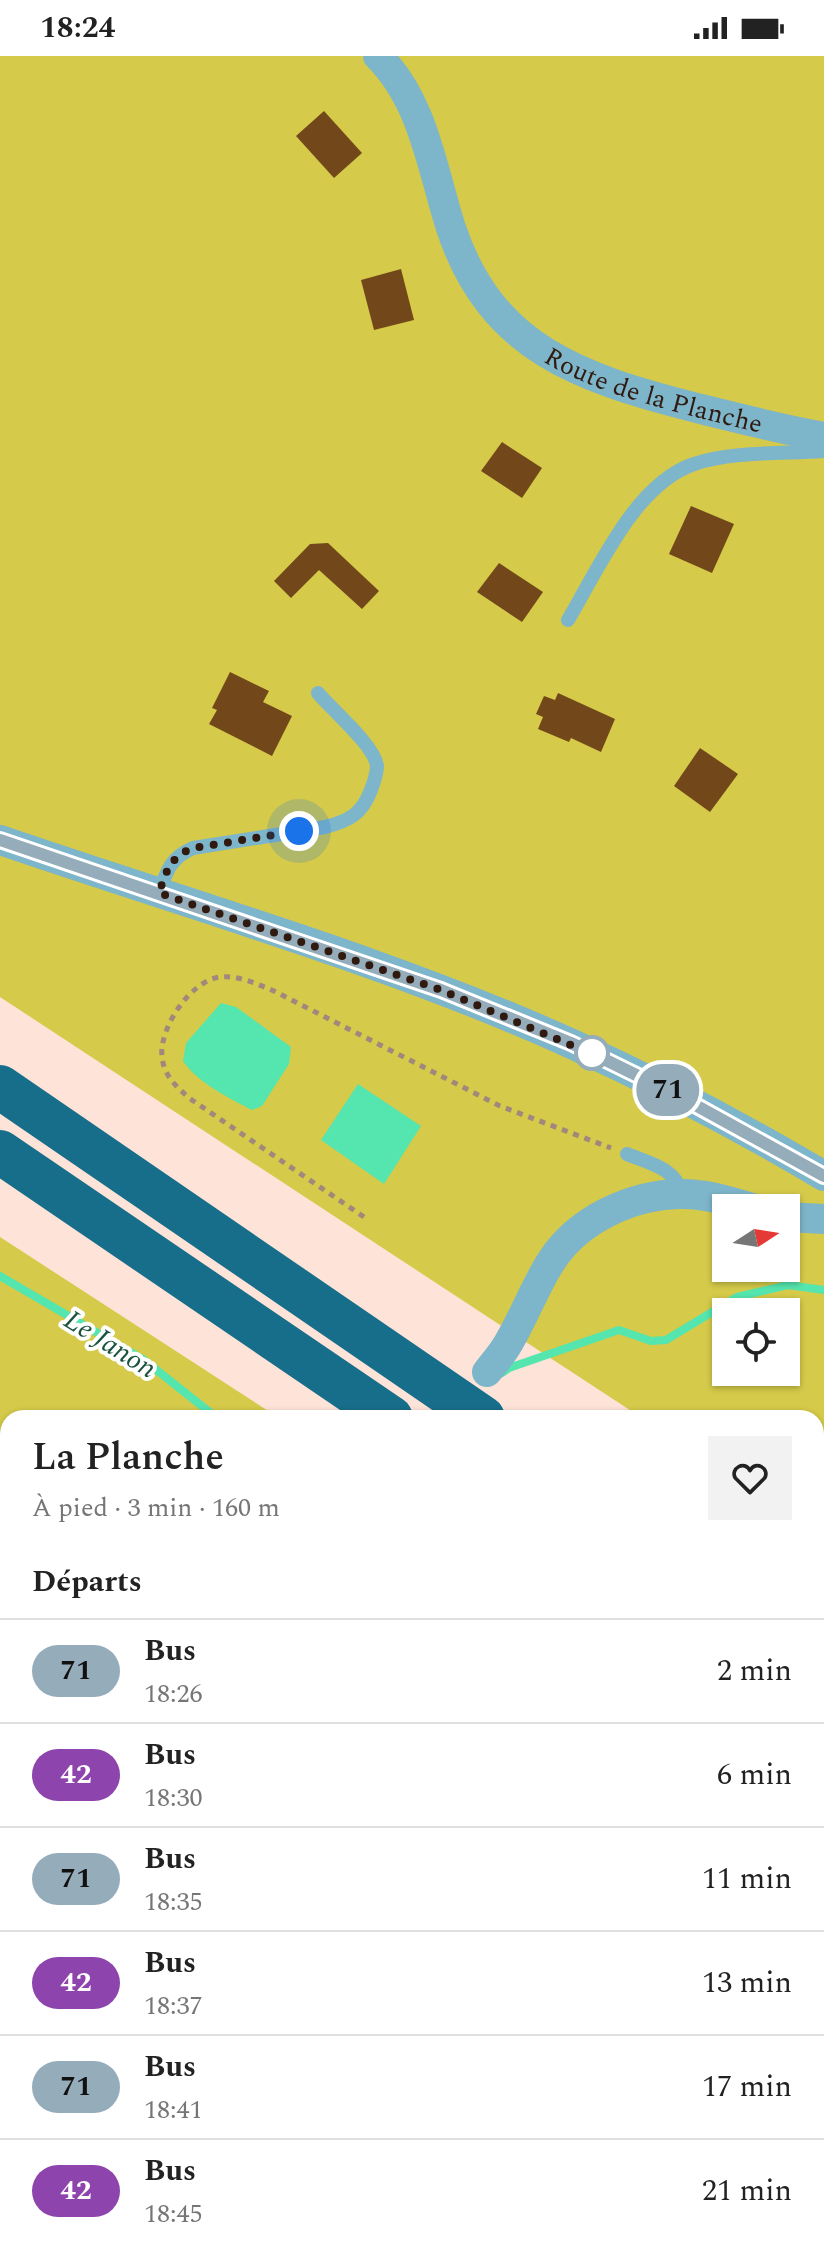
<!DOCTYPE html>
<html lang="fr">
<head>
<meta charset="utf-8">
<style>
  body { margin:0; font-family:Spectral,serif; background:#f2f2f2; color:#222; height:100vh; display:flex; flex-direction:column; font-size:30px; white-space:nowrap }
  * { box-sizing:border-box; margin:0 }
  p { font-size:26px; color:#767676 }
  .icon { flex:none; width:44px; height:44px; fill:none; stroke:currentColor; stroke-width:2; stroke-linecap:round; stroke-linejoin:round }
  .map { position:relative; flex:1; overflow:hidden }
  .side { position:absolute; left:0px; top:1354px; width:824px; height:850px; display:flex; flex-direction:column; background:#fff; border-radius:24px 24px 0 0; box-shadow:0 2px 6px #0004 }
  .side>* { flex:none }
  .badge { padding:0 16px; border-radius:26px; font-size:28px; line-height:52px }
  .needle { width:52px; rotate:78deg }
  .controls { position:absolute; left:712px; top:1138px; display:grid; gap:16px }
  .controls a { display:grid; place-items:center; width:88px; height:88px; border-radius:0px; background:#fff; box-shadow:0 2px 6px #0004; font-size:40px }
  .you { position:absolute; width:40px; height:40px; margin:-20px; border:6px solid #fff; border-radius:50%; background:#1a73e8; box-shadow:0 0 0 12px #1a73e833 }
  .map>.badge { position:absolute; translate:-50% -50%; box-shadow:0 0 0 4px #fff }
  h2 { padding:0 32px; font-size:30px; line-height:72px }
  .round { display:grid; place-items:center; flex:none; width:84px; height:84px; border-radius:0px; background:#f2f2f2 }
  .head { display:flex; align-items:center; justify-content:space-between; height:136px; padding:0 32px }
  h1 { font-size:38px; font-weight:600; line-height:60px }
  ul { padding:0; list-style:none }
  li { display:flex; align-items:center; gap:24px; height:104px; padding:0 32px; border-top:2px solid #e0e0e0 }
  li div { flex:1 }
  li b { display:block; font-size:30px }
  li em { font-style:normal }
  li .badge { min-width:88px; font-weight:700; text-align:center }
  .status { display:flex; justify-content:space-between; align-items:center; height:56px; padding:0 40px; background:#fff; direction:ltr }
  .status svg { height:22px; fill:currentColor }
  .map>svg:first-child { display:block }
</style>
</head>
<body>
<div class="status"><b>18:24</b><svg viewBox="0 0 49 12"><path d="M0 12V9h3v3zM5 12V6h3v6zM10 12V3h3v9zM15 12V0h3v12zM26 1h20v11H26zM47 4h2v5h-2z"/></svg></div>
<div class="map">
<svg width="824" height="2203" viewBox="0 0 824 2203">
  <rect width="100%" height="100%" fill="#fee3d8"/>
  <g fill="#d5ca49" fill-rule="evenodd">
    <path d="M0 0H824V1481L816 1476V1362H642L0 941ZM726 1152H786V1212H726ZM726 1256H786V1316H726Z"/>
    <polygon points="0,1181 279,1362 8,1362 8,2196 816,2196 816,1710 824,1716 824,2203 0,2203"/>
  </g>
  <g fill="#55e5af">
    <path d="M221 947 236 951 291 991 289 1008 262 1050 252 1054C229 1042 198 1027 183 1005L186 987Z"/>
    <polygon points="358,1028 421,1070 384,1128 321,1084"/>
  </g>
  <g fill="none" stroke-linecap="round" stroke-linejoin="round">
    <g stroke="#55e5af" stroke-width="8">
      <polyline points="0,1220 144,1304 217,1362"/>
      <polyline points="502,1317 509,1312 619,1274 651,1285 666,1284 737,1241 788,1229 824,1234"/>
    </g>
  </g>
  <g fill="#72481b">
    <polygon points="324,55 362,97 334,122 296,80"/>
    <polygon points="401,213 414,264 374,274 361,224"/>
    <polygon points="502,386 542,412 522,442 481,415"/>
    <polygon points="691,450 734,468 712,517 669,498"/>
    <polygon points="328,487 379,535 362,553 319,514 291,542 274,525 310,488"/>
    <polygon points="499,507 543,536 522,566 477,536"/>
    <polygon points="230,616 269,635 263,646 292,660 272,700 209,668 217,654 212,652"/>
    <polygon points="558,637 615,663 601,696 571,682 569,686 538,673 543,661 536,658 544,640 555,644"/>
    <polygon points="700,692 738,718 710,756 674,730"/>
  </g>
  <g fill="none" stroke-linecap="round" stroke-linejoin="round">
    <g stroke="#a1887d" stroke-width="5" stroke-dasharray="6 6" stroke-linecap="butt">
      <path d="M364 1161 189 1042C176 1030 164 1020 162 1001 159 972 190 925 220 921 238 919 257 928 274 935L500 1050 611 1092"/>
      <polyline points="0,1448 8,1452"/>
      <polyline points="69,2203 75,2196"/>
    </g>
    <g stroke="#7db5ca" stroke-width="14">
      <path d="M568 564C599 512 635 428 694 408 732 395 784 398 824 395"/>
      <path d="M159 837C166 816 171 801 193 792L325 771C349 765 362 758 371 734 374 726 377 718 377 710 375 690 332 654 318 637"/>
      <path d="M627 1098C648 1107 676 1112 681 1137"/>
      <polyline points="404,2196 404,2203"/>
    </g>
    <g stroke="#7db5ca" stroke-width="30">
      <path id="s1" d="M378 0C424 46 432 113 451 172 491 293 581 322 693 351 737 362 780 373 824 381"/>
      <path d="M0 784C189 849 389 905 572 988 658 1027 743 1072 824 1120"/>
      <polyline points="786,1161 824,1163"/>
      <path d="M487 1316C495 1306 503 1297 509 1286 525 1259 535 1230 552 1204 579 1163 632 1139 679 1138 704 1137 728 1145 752 1152"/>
      <polyline points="0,1498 8,1496"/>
      <polyline points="452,2203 452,2196"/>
    </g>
    <g stroke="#176e8a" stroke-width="44">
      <polyline points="0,1031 483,1362"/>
      <polyline points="0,1096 391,1362"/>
      <polyline points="816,1590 824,1595"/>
      <polyline points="816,1651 824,1657"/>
    </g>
    <g stroke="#977e74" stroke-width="6" stroke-dasharray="10 10" stroke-linecap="butt">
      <polyline points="0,1916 8,1921"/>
      <polyline points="0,1937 8,1943"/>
      <polyline points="270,2196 275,2203"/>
      <polyline points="288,2196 293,2203"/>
    </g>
  </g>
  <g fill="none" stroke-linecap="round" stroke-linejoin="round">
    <defs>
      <polyline id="line" points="0,784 441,934 571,987 677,1039 824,1120"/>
    </defs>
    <use href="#line" stroke="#fff" stroke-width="18"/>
    <use href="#line" stroke="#95acba" stroke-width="12"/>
    <path stroke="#30190f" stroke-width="8" stroke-dasharray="0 14.4" d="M299 775 193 792C171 800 166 815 159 837L441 934 597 1000 592 997"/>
  </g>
  <circle fill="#fff" stroke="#95acba" stroke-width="4" cx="592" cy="997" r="16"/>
  <g text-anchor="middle" stroke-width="8" stroke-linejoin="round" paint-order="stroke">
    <g font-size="26" fill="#30190f" stroke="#fff">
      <text dy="9" stroke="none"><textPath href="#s1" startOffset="464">Route de la Planche</textPath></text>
    </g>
    <g font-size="28" font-style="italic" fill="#1b543e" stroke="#fff">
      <text transform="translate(111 1287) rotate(32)" y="10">Le Janon</text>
    </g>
  </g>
</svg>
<div class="controls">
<a><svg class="needle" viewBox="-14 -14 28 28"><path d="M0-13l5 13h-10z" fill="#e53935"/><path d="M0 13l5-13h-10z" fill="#767676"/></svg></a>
<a><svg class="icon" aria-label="locate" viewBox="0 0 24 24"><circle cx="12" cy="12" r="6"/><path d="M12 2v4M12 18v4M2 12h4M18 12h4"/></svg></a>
</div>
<div class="you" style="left:299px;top:775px"></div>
<b class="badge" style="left:668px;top:1034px;background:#95acba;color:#111">71</b>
<section class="side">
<div class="head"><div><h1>La Planche</h1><p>À pied · 3 min · 160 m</p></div><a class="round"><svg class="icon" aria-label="heart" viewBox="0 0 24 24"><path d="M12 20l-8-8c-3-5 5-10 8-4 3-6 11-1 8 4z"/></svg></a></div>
<h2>Départs</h2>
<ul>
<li><span class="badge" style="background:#95acba;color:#111">71</span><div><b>Bus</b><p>18:26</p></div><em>2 min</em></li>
<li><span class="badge" style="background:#8e44ad;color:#fff">42</span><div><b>Bus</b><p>18:30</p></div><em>6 min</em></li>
<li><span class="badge" style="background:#95acba;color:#111">71</span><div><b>Bus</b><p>18:35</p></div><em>11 min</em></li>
<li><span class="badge" style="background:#8e44ad;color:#fff">42</span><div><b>Bus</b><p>18:37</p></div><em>13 min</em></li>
<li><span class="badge" style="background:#95acba;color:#111">71</span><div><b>Bus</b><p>18:41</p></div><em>17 min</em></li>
<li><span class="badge" style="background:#8e44ad;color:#fff">42</span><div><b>Bus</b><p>18:45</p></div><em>21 min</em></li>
</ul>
</section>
</div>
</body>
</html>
